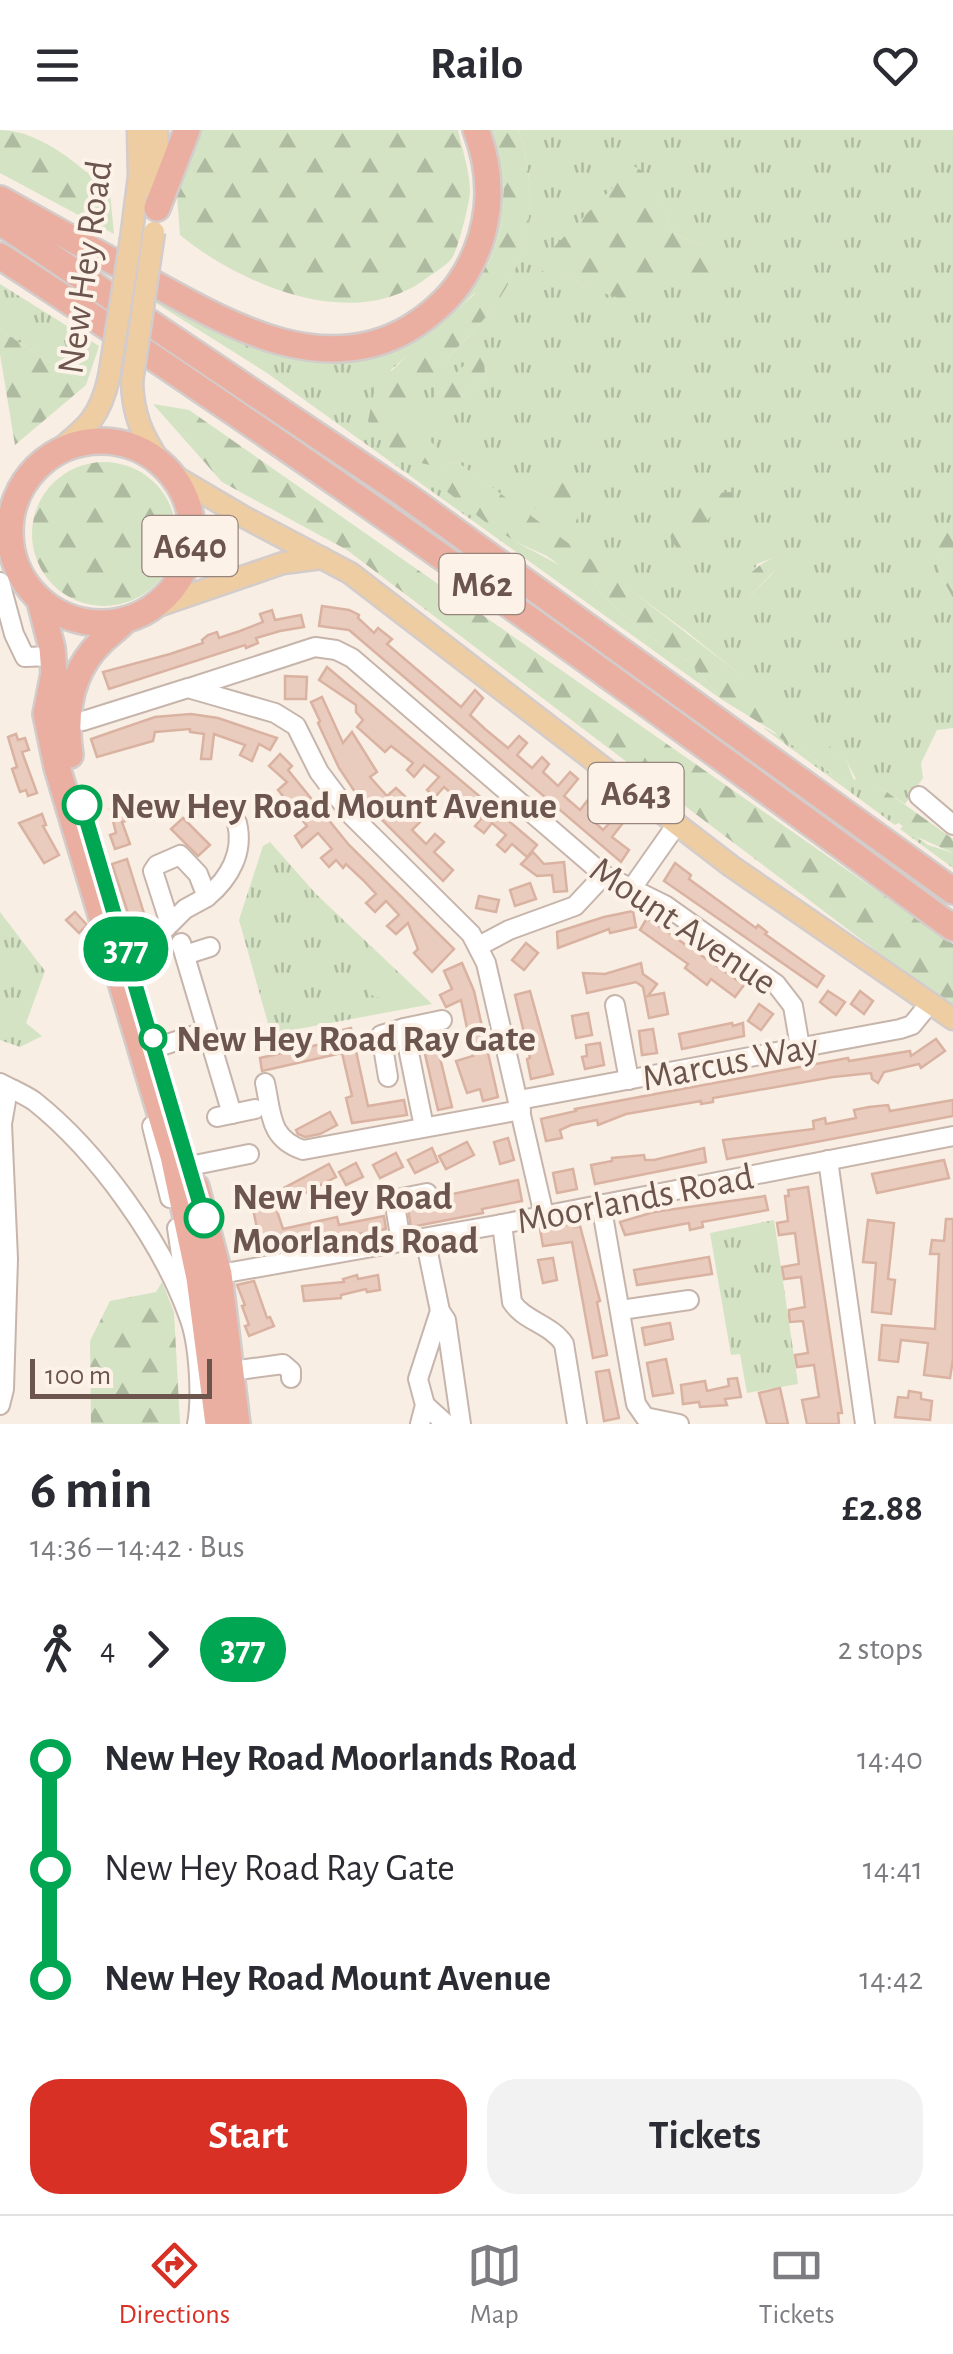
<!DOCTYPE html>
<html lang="en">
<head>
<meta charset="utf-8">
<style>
  body { margin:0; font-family:"Alegreya Sans",sans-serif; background:#f2f2f3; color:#2b2b33; height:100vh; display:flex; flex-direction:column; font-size:38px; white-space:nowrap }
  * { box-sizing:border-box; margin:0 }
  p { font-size:32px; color:#7c7c81 }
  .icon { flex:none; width:55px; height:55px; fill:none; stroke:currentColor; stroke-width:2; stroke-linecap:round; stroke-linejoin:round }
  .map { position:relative; height:1294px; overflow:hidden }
  .panel { display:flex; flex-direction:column; background:#fff; flex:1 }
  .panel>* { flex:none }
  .badge { padding:0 20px; border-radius:32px; font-size:35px; line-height:65px }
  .scale { position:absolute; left:30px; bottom:25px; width:182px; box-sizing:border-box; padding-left:10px; border:5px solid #6c554d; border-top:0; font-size:28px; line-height:35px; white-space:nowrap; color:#6c554d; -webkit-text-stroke:8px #fcf2e8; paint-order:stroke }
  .map>.badge { position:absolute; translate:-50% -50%; box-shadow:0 0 0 5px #fff }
  .legs { display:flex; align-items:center; gap:15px; height:110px; padding:0 30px; font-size:32px }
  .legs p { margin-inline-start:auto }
  .head { display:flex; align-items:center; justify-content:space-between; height:170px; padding:0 30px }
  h1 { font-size:55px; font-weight:700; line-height:75px }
  .cta { display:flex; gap:20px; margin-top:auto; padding:20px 30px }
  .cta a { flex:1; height:115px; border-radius:30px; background:#d93025; color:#fff; font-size:40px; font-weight:700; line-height:115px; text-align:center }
  .cta a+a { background:#f2f2f3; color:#2b2b33 }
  ul { padding:0 30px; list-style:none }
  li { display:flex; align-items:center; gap:35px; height:110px; font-size:38px }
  li i { display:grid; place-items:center; width:15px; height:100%; margin:0 12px; background:currentColor }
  li i::after { content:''; width:25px; height:25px; margin:-12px; border:8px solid; border-radius:50%; background:#fff }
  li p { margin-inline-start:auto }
  li:first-child i { background:linear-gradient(#0000 50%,currentColor 0) }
  li:last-child i { background:linear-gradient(currentColor 50%,#0000 0) }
  header { display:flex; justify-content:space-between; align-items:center; height:130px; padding:0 30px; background:#fff; font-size:45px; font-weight:700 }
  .dock { display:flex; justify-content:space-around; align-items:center; height:140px; border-top:2px solid #e1e1e2; background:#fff; font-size:28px; color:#7c7c81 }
  .dock a { display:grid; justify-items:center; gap:5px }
  .dock .current { color:#d93025 }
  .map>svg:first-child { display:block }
</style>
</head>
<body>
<header><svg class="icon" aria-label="menu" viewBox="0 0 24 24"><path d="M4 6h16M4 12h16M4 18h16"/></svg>Railo<svg class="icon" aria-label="heart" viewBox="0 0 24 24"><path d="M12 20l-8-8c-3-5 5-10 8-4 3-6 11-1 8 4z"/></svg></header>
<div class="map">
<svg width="953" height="1294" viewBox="0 0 953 1294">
  <defs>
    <pattern id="grass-tufts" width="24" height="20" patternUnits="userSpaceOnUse" patternTransform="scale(2.5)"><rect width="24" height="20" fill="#d3e3c3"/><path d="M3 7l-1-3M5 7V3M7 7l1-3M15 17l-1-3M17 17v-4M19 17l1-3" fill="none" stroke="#afbba1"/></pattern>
    <pattern id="forest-firs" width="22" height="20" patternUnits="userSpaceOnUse" patternTransform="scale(2.5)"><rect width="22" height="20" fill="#d3e3c3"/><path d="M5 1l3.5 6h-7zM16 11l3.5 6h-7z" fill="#afbba1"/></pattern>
  </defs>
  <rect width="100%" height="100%" fill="#f8eee3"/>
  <g fill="url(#grass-tufts)" fill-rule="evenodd">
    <path d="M484 0H493L504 58 500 99 491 129 481 141 475 163 391 240 409 295C411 259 446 230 469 206 527 146 543 80 519 0H953V395L931 399 942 448 953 468V598L937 600 921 633 923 648 905 674 880 657 868 666 900 692 895 695 766 600 763 597 803 620 844 655 856 649 846 630 686 501 457 332 445 335 516 412 593 453 617 480 668 521 690 532 721 569 267 243 156 173 157 162 187 179 363 221 471 146ZM650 47 674 103 702 116 664 132 638 149 587 158 564 143ZM465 236 485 248 459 269 455 244ZM775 427 773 443 750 466 742 467 757 434Z"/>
    <polygon points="0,154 99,216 86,255 0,200"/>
    <polygon points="903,696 928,715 953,723 953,738 900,699"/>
    <polygon points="270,712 316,764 432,874 271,904 239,790 263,716"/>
    <polygon points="0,782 45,841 26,893 42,906 20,917 0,910"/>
    <polygon points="774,1090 798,1254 747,1263 740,1224 731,1225 710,1103"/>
  </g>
  <g fill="url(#forest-firs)">
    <path d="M0 0C40 0 83 37 110 64L114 104 0 43Z"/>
    <path d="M202 0H458C462 19 470 42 470 61 470 71 458 120 452 128 447 135 435 142 428 147 355 204 243 156 180 105L176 51Z"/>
    <path d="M493 0H519C544 85 526 150 463 212 442 233 411 263 410 295L437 317 436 336C404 331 384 320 368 291L375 258 426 206 475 164V152L491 129 500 99 504 58Z"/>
    <polygon points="634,36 650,46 674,103 702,116 717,135 706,147 690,147 664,132 653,146 638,149 629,171 587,158 564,143 542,142 549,122"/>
    <polygon points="0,200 86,255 15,315 0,224"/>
    <polygon points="477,223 484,227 485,248 459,269 438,272 434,264"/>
    <polygon points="153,274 189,280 953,814 953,874 891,832 347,420 222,352"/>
    <circle cx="104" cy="404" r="72"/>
    <polygon points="457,332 593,431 781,576 846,630 856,655 844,655 803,620 785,612 773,601 721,569 690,532 668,521 617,480 593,453 573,445 547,426 516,412 484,391 445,360 439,345 445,335"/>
    <path d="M557 346 581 359 584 370 575 394C556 395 545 390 533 376L537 360Z"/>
    <path d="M731 362 734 369C709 386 704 389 695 419L682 425 671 410 669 399C690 375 697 363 731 362Z"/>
    <polygon points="953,395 953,468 942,448 930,398"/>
    <path d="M775 427 780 428 781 434 749 467H741C744 446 756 435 775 427Z"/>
    <polygon points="880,657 953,709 953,723 913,705 867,666"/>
    <polygon points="162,1152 174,1182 180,1294 91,1294 90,1211 110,1171 156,1162"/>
  </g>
  <polygon fill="#d3e3c3" points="369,841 386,841 387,854 392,861 383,869 368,864"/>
  <g fill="#eaccbe" stroke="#dab2a1" stroke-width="2.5">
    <polygon points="322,476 349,480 359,485 358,488 374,503 378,498 392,509 387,514 461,577 475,560 483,568 470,585 485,599 508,618 519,606 527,613 517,625 532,638 542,627 549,634 543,642 558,656 570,642 578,649 564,666 580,680 591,666 595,670 599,673 588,686 603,700 615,687 622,694 612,707 629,720 621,732 349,500 319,496"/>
    <polygon points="272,480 275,490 301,485 304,497 280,501 256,508 258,513 246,518 245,515 109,559 103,542 170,524 203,513 202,510 208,505 217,502 219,508 240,501 263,492 260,484"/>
    <polygon points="327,537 537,715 527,727 512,714 505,722 497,715 506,705 492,693 484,703 475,696 482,688 467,676 457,687 449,680 458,669 444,657 435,667 427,660 439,647 424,635 414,647 407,640 413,633 391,616 385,622 357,597 363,590 356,582 356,575 319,550"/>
    <polygon points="285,546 307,547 306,569 285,569"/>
    <polygon points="322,567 343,613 352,602 377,642 370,647 387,666 396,658 426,686 412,700 426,714 435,704 444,712 434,722 453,740 443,751 357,665 339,638 318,593 320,591 311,572"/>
    <polygon points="191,584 218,588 277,608 270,620 259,614 252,631 240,625 245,615 214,604 211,629 201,629 204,604 190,602 190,599 155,602 153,611 97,627 91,609 155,587"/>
    <polygon points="16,604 18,610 25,608 29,620 22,622 37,663 28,666 26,660 20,662 12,639 17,637 8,607"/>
    <polygon points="280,624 292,636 288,640 349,715 454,819 432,842 414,823 418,819 408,793 396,804 387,796 399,785 386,771 375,782 366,773 376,764 363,750 346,734 343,738 336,730 329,737 321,728 332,719 318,703 302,717 295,706 307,696 278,660 287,652 269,636"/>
    <polygon points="128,674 133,689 122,692 130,714 115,719 110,705 116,703 110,679"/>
    <polygon points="42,684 46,695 43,696 59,725 44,733 19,693"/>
    <polygon points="183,688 210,715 198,726 171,699"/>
    <polygon points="533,722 544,734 564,732 567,761 554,762 552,745 537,746 521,734"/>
    <polygon points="127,729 147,793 133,799 112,734"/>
    <polygon points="675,733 691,745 689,749 756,798 758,795 767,802 765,804 824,846 817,857 664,751"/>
    <polygon points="530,753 536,769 515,776 510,760"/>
    <polygon points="479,766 499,770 496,782 476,778"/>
    <polygon points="633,781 636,797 610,803 609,799 558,818 557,802 604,787"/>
    <polygon points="75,782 87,795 79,803 66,790"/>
    <polygon points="647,788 744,855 735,867 711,849 707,855 685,838 688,834 640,800"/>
    <polygon points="526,813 538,823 524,840 512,830"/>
    <polygon points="462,833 474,861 498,967 483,971 480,959 467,963 456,931 473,926 461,870 446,877 440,865 452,859 444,841"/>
    <polygon points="641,833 643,844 657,854 648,866 664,863 668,884 649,888 643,857 636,852 587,863 583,843 605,844"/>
    <polygon points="530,861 553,944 531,949 527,929 530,928 515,865"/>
    <polygon points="828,861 845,872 836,885 820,872"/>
    <polygon points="860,861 873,871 864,884 851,874"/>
    <polygon points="759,874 773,884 761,900 748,891"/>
    <polygon points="588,883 592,905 576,908 572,886"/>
    <polygon points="732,893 733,896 743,893 744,906 682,919 679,904"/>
    <polygon points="351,898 368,976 404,970 407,985 352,993 346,968 352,966 342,923 262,941 260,928 339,910 338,901"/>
    <polygon points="653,899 657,923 642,925 639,901"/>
    <polygon points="442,903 435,907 452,977 438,980 421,907"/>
    <polygon points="936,909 945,921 921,938 919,934 884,942 878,953 872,949 871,943 833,947 713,968 713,972 701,974 701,971 626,984 598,995 597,990 571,995 560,1000 562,1008 546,1011 541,989 576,981 575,979 848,928 849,931 910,921 911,926"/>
    <polygon points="600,913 604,935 585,939 582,927 587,926 586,915"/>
    <polygon points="953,970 953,986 727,1029 723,1010 814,999 813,991 825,988 826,994 856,988 854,980 869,977 888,975 890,981"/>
    <polygon points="330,982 337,995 320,1004 305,1007 298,1004 296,1000"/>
    <polygon points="508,1008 514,1030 500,1034 494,1012"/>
    <polygon points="467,1012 474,1025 446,1039 439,1026"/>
    <polygon points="432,1018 438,1032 415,1043 408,1030"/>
    <polygon points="704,1018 706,1032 595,1054 591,1035 612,1031 612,1028 644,1025 645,1030 654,1030"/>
    <polygon points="396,1023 403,1037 380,1048 373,1035"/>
    <polygon points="944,1030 949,1048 877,1063 872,1044"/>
    <polygon points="356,1033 363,1047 346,1055 339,1042"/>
    <polygon points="329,1034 336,1047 276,1078 283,1099 337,1087 339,1095 384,1086 386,1099 295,1116 294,1111 261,1118 251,1069 285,1062 284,1058"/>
    <polygon points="573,1039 577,1059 557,1063 553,1043"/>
    <polygon points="518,1050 522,1071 482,1079 483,1083 411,1097 408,1079 430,1075 439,1067"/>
    <polygon points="808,1057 842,1283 838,1283 839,1294 807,1294 802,1270 819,1267 814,1235 797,1237 795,1225 808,1223 803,1191 790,1192 789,1184 789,1180 805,1177 801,1147 784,1149 782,1137 799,1134 795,1103 779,1105 777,1093 788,1091 785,1066 789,1066 788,1060"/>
    <polygon points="765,1066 768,1080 702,1092 703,1097 690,1100 689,1093 625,1105 620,1092 654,1082"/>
    <polygon points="946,1089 953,1089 953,1229 950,1248 924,1245 928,1213 901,1210 898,1232 879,1230 882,1195 935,1199 939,1124 930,1124 932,1110 944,1111"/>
    <polygon points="868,1090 894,1093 888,1149 895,1150 891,1184 872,1182 876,1133 863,1132"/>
    <polygon points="574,1093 574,1097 580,1096 600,1171 597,1172 607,1225 593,1228 572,1112 543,1116 540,1099"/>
    <polygon points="709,1127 712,1144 637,1155 634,1140"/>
    <polygon points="553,1128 557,1150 543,1153 538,1130"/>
    <polygon points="357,1145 358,1149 378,1145 380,1160 367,1162 366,1159 341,1165 341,1168 304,1171 302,1156 344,1152 343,1149"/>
    <polygon points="254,1151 267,1188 270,1187 274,1196 249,1206 245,1196 249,1195 242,1176 245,1175 237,1155"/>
    <polygon points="670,1193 673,1209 645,1215 642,1198"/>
    <polygon points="666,1229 673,1263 653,1266 647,1233"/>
    <polygon points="609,1240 619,1288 604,1291 596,1242"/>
    <polygon points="737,1248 741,1267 725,1269 727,1275 700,1277 699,1272 683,1274 681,1255 705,1251 707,1261 729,1256 728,1249"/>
    <polygon points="780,1258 788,1294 767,1294 759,1263"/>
    <polygon points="909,1261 921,1263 921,1269 932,1271 930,1290 895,1287 898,1267 908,1268"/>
  </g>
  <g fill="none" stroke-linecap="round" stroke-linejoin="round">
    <defs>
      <g id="minor">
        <polyline points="0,452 14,504 25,527 53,526"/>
        <polyline points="189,558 315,517 336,520 352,528 604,745 665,775 776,854 793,876 800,917"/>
        <polyline points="83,591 188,558 275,583 296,596 319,642 352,686 471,804 486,833 544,1085"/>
        <polyline points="919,666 953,695"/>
        <polyline points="632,758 677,694"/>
        <path d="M207 767C230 748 244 722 237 693"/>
        <polyline points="181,813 232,984"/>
        <polyline points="125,816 164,800 185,779 207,767 198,744 180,725 157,735 153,741 170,794"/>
        <polyline points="479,816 509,800 575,776 604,745"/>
        <polyline points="185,825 210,817"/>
        <polyline points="615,875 629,950"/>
        <polyline points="404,898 442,890"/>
        <polyline points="155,918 207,901"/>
        <polyline points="388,947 381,905 404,898 424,997"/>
        <path d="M0 953C11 959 24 964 34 971 97 1021 162 1111 189 1187 199 1213 202 1267 197 1294"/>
        <path d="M265 953C272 985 269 1008 303 1020L521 980"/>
        <polyline points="519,970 900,899 912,895 930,873"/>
        <polyline points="217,987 255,979"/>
        <polyline points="152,996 170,1068"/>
        <polyline points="828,1030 865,1294"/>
        <polyline points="190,1036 249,1024"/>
        <polyline points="601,1074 636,1274 645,1287 679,1294"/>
        <path d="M502 1094 512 1172C524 1191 551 1194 564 1214L577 1294"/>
        <polyline points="177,1098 187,1166"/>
        <polyline points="401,1112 395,1075 402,1068 427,1063"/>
        <polyline points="209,1146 502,1094 953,1006"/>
        <polyline points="621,1180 689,1170"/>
        <polyline points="440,1181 446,1190 461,1294"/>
        <polyline points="232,1241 283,1234 291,1241 291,1248"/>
        <polyline points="0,1275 4,1259 8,1129 2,994 7,965 14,960"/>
        <polyline points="425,1275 446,1294"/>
        <polyline points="420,1294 425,1275 418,1249 440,1181 425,1108"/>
      </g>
      <g id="major">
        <polyline points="157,0 157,68"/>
        <polyline points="131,109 139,46 138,0"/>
        <path d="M132 252C133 285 142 305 160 332"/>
        <path d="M55 323C86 298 100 288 109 247"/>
        <polyline points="171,344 244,387 350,443 731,736 953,889"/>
        <polyline points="152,478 283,433 322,428"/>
      </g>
      <g id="highway">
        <path d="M0 69C47 95 93 121 140 146 221 190 319 252 410 198 429 186 447 171 460 152 491 106 496 51 476 0"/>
        <polyline points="157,78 187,0"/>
        <polyline points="0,92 404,364 953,761"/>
        <path d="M0 126C326 338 640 567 953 798"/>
        <circle cx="101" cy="402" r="91"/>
        <polyline points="40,471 52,518 54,543 46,584 57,637 173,1026 199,1148 218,1294"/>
        <path d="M70 625C64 584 69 543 101 512 109 504 117 499 125 490"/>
        <polyline points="196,1057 219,1144 237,1294"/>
      </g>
    </defs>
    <use href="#minor" stroke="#c7b5ac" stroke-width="22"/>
    <use href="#major" stroke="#d3ccca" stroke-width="25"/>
    <use href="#highway" stroke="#d3ccca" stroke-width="30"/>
    <use href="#minor" stroke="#fff" stroke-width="18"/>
    <use href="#major" stroke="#efcda3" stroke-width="20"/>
    <use href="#highway" stroke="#eaafa1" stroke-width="25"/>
    <defs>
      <g id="major-bridge">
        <polyline points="109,247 131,109"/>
        <polyline points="132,252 154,102"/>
      </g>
    </defs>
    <use href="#major-bridge" stroke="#d3ccca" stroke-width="25" stroke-linecap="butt"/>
    <use href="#major-bridge" stroke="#efcda3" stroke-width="20"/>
  </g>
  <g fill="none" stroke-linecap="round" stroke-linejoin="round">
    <defs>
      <polyline id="line-1" points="82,675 204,1088"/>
    </defs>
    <use href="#line-1" stroke="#fff" stroke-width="22"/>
    <use href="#line-1" stroke="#00a651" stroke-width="15"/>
  </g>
  <g fill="#fff" stroke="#00a651" stroke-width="5">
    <circle cx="82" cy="675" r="18"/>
    <circle cx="153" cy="908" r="12"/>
    <circle cx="204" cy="1088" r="18"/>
  </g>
  <g text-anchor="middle" stroke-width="8" stroke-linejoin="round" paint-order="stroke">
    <g fill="#fcf2e8" stroke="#97847c" stroke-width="2.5">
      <rect x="142.5" y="386" width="95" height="60" rx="8"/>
      <rect x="439.5" y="424" width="85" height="60" rx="8"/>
      <rect x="588.5" y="633" width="95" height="60" rx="8"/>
    </g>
    <g font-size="35" font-weight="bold" fill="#6c554d">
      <text x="190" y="428">A640</text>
      <text x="482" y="466">M62</text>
      <text x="636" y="675">A643</text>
    </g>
    <g font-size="38" fill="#6c554d" stroke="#fcf2e8">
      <text transform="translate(84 137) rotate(-82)" y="13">New Hey Road</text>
      <text transform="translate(684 795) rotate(34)" y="13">Mount Avenue</text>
      <text transform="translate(730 931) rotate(-11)" y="13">Marcus Way</text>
      <text transform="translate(635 1068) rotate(-11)" y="13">Moorlands Road</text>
    </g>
    <g font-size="38" font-weight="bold" fill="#6c554d" stroke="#fcf2e8" text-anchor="start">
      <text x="110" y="688">New Hey Road Mount Avenue</text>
      <text x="176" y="921">New Hey Road Ray Gate</text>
      <text x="232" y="1079">New Hey Road<tspan x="232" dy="44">Moorlands Road</tspan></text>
    </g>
  </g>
</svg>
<div class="scale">100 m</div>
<b class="badge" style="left:126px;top:819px;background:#00a651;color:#fff">377</b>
</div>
<section class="panel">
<div class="head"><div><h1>6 min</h1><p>14:36 – 14:42 · Bus</p></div><b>£2.88</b></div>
<div class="legs"><svg class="icon" aria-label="walk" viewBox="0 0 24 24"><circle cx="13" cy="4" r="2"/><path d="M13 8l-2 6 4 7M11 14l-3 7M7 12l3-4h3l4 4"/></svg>4<svg class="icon" aria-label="forward" viewBox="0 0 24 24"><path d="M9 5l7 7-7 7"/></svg><b class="badge" style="background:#00a651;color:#fff">377</b><p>2 stops</p></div>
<ul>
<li><i style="color:#00a651"></i><b>New Hey Road Moorlands Road</b><p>14:40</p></li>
<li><i style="color:#00a651"></i><span>New Hey Road Ray Gate</span><p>14:41</p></li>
<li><i style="color:#00a651"></i><b>New Hey Road Mount Avenue</b><p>14:42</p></li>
</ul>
<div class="cta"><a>Start</a><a>Tickets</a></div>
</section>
<nav class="dock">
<a class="current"><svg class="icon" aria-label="directions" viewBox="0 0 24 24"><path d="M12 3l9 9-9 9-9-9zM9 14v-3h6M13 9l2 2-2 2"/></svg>Directions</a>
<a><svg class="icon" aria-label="map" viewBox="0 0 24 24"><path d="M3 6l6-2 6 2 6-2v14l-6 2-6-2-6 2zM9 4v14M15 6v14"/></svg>Map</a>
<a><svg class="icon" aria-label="tickets" viewBox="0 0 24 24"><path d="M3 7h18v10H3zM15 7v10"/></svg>Tickets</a>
</nav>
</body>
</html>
